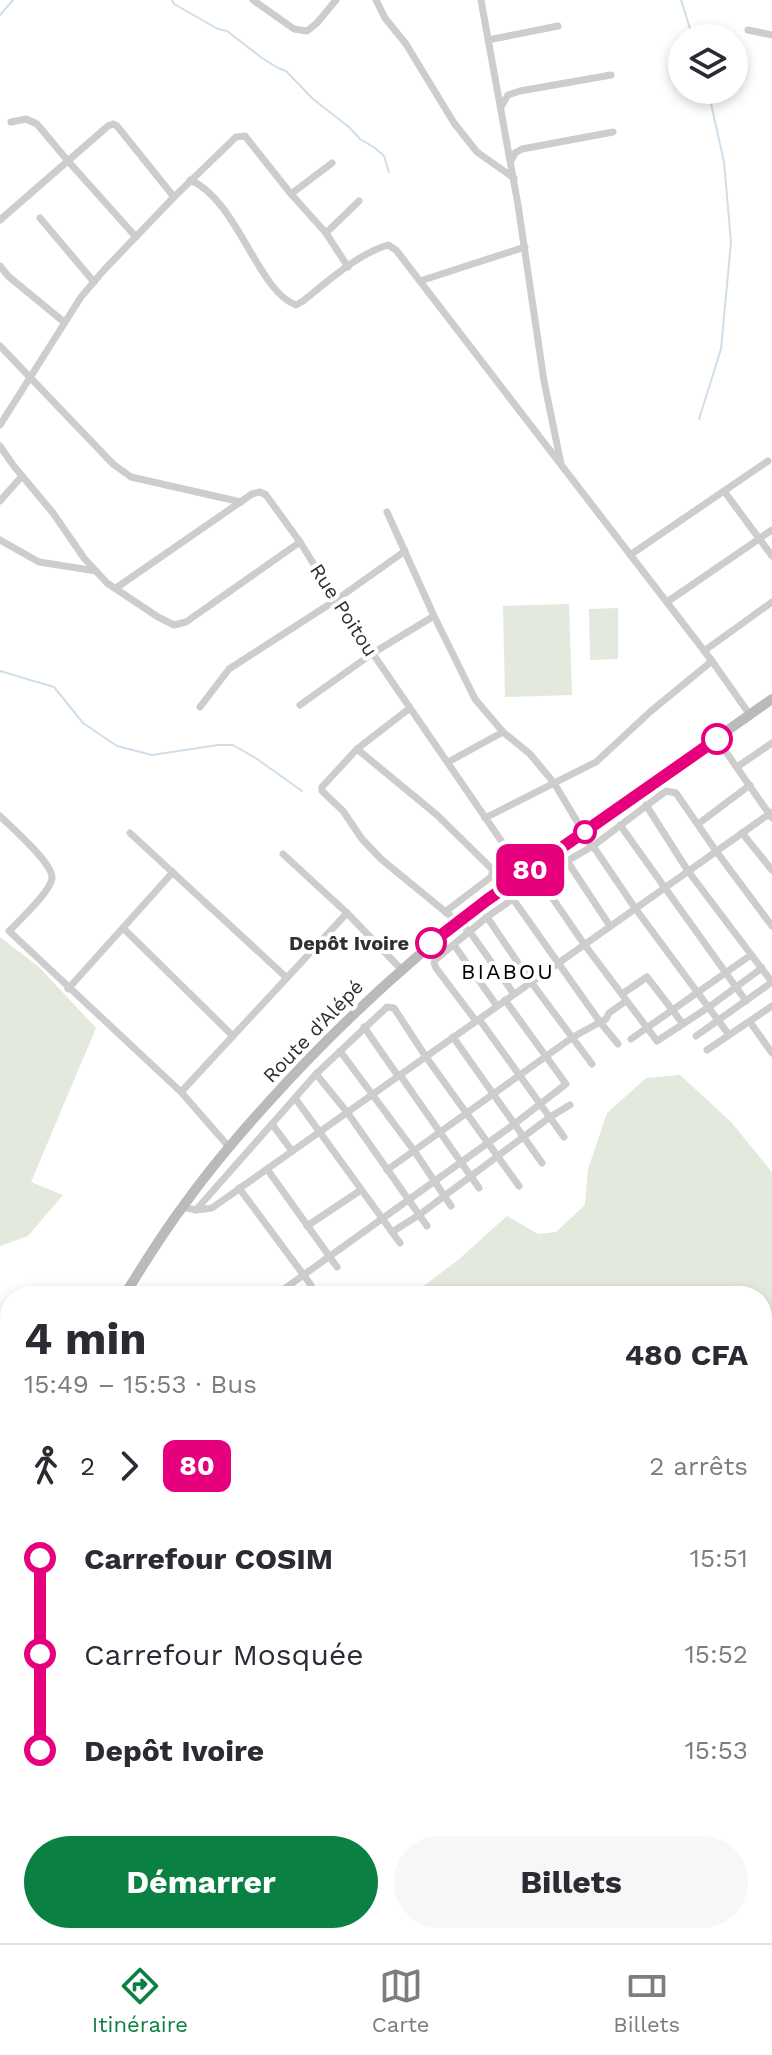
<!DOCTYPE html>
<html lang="fr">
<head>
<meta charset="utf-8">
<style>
  body { margin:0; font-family:"Work Sans",sans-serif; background:#f7f7f7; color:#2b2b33; height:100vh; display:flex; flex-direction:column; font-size:30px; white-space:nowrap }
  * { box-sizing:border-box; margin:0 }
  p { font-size:26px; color:#7c7c81 }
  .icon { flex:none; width:44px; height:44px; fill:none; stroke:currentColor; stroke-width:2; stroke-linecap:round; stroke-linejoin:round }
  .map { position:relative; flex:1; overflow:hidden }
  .panel { position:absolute; left:0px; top:1286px; width:772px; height:658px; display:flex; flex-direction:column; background:#fff; border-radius:32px 32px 0 0; box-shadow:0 4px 12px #0003 }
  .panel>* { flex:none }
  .badge { padding:0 16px; border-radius:12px; font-size:28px; line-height:52px }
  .tools { position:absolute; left:668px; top:24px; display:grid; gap:16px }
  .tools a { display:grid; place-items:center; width:80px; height:80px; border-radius:50%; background:#fff; box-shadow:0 4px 12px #0003; font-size:40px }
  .map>.badge { position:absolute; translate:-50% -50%; box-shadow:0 0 0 4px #fff }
  .legs { display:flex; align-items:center; gap:12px; height:88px; padding:0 24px; font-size:26px }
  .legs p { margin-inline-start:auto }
  .head { display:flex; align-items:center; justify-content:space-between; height:136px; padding:0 24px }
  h1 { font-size:44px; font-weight:700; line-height:60px }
  .primary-button { display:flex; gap:16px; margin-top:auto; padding:16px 24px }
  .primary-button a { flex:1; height:92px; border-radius:48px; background:#0b8043; color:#fff; font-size:32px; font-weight:700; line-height:92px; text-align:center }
  .primary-button a+a { background:#f7f7f7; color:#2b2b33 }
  ul { padding:0 24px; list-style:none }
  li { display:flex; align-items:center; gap:28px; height:96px; font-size:30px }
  li i { display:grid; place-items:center; width:12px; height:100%; margin:0 10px; background:currentColor }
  li i::after { content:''; width:20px; height:20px; margin:-10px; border:6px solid; border-radius:50%; background:#fff }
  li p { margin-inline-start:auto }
  li:first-child i { background:linear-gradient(#0000 50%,currentColor 0) }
  li:last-child i { background:linear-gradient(currentColor 50%,#0000 0) }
  .menu { display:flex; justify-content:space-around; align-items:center; height:112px; border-top:2px solid #e1e1e2; background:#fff; font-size:22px; color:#7c7c81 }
  .menu a { display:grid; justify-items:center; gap:4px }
  .menu .current { color:#0b8043 }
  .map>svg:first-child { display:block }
</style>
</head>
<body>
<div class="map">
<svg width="772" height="1943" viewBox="0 0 772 1943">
  <rect width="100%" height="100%" fill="#fff"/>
  <g fill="#e3e9dd">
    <polygon points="569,604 572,695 505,697 503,606"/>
    <polygon points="618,608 618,659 590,660 589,609"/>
    <polygon points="0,937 39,967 96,1028 31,1182 63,1195 28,1236 0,1246"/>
    <polygon points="680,1075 731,1122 772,1172 772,1535 762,1552 762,1296 410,1296 458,1260 507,1216 538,1234 556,1232 585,1205 588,1169 607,1113 646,1078"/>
  </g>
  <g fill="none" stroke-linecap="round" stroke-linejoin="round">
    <g stroke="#cfdee9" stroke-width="2">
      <polyline points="172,0 174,4 218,29 227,31 262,58 278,68 286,71 313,99 350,128 360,139 375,148 384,156 389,172"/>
      <polyline points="681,0 693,38"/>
      <polyline points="0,15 13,0"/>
      <polyline points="699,419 721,349 731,242 724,162 708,90"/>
      <polyline points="0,671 54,687 83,723 117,746 152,755 218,745 233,745 257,759 302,791"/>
      <polyline points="762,1351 772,1351"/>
    </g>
    <g stroke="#cdcdcd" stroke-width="7">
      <polyline points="253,0 294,29 307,31 317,23 336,0"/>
      <polyline points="376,0 385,18 406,44 454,123 477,152 514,178"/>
      <polyline points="481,0 518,205 544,381 561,464"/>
      <polyline points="748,30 772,35"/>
      <polyline points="488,40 558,26"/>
      <polyline points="501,107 508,95 520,91 611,75"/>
      <polyline points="11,122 26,119 37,124 68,161 136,237"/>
      <polyline points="512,159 515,153 522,149 613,132"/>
      <path d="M190 180C237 199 258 292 296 305L303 301C327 282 359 253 388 245L396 250 712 661 750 715"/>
      <polyline points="291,194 332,163"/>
      <polyline points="40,218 94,282"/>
      <polyline points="0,220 108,126 113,124 117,126 174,197"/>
      <polyline points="326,233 359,201"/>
      <polyline points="0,266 8,276 64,322"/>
      <polyline points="420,281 525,247"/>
      <polyline points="0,346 113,464 131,477 241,502"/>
      <polyline points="0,425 81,297 104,270 174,197 236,137 245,136 291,194 326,233 348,267"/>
      <polyline points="0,446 13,465 53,513 84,558 107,583 158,617 174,625 186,622 300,542"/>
      <polyline points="724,491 772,556"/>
      <polyline points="0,501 22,476"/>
      <polyline points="387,512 434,616 475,699 503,732 530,754 554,783 584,833"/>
      <polyline points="0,540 39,562 96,571"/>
      <polyline points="630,555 768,461"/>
      <polyline points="116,588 252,494 260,492 266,495 300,542 336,600 524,874"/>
      <polyline points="667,602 772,530"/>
      <polyline points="704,651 772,602"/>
      <polyline points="300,705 373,653 434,616"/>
      <polyline points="200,707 229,669 336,600 405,551"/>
      <polyline points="410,708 357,749 437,815 493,870 491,877 445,912"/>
      <polyline points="717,739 772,818"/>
      <polyline points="357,749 322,787 322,791 343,811 362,839 381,859 470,932 514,994"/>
      <polyline points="448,762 503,732"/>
      <polyline points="737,767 772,743"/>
      <polyline points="646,805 688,871 772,982"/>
      <path d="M0 816C11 827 53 863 52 878 51 891 19 921 9 931L181 1092 229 1147"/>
      <polyline points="485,818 596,762 651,711 712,661"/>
      <polyline points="698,824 750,785"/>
      <polyline points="620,825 746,1001"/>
      <polyline points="130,833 287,978"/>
      <polyline points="742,833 772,870"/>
      <polyline points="580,835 593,846 635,908 729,1035"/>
      <polyline points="283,854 347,913 401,969"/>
      <polyline points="567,861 610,926"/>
      <polyline points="540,880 584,944 657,1041 709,1007 762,968"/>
      <polyline points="513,899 600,1022 618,1044"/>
      <polyline points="487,917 531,982 592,1064"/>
      <polyline points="123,928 233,1036"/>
      <polyline points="454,945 497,1006"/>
      <polyline points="68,989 173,872"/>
      <polyline points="622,994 647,977 683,1024"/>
      <polyline points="479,1019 564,1137"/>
      <polyline points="476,1021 436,968 434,963 435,960 487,917 567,861 593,846 666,791 676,793 716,851 772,926"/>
      <polyline points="750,1022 772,1053"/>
      <polyline points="364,1027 398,1076"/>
      <polyline points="696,1036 772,982"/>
      <polyline points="453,1037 542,1163"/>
      <polyline points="631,1039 751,955"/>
      <polyline points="707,1050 772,1006"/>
      <polyline points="340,1051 415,1152 451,1206"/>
      <polyline points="316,1074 347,1112 427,1226"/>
      <polyline points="400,1075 479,1188"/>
      <polyline points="181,1092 347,913"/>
      <polyline points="295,1098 400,1243"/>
      <polyline points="272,1124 292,1151"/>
      <polyline points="267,1169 337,1267"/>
      <polyline points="387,1170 573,1037 606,1019 609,1013 626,1001"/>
      <polyline points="239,1188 311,1285"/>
      <polyline points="182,1207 196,1210 212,1208 772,812"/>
      <polyline points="196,1210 316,1074 387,1007 394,1008 426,1057 519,1186"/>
      <polyline points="307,1226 361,1190"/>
      <polyline points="392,1232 419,1215 550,1117 570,1105"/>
      <polyline points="277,1294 513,1125 566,1084 505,1000"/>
      <polyline points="0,1458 10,1460"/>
      <polyline points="0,1593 10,1594"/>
      <path d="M772 1665C766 1684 766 1707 772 1727"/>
      <polyline points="0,1676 10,1678"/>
      <polyline points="0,1764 10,1765"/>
      <polyline points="762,1772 772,1766"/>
      <polyline points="0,1873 10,1875"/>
      <polyline points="762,1896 772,1876"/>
      <polyline points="411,1934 470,1943"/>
      <polyline points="662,1934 688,1943"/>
      <polyline points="756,1934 772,1941"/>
      <polyline points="85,1943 86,1934"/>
      <polyline points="170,1943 172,1934"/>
      <polyline points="249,1943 250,1934"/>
      <polyline points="530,1943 534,1934"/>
      <polyline points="739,1943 743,1934"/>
    </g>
    <g stroke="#bababa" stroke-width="10">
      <path d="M124 1296C143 1265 162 1234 184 1205 209 1170 236 1138 265 1106 333 1030 406 962 487 900L772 699"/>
      <polyline points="0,1554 10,1528"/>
    </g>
  </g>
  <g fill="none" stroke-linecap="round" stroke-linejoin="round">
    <defs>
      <polyline id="line-1" points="431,943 487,900 717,739"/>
    </defs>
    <use href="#line-1" stroke="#fff" stroke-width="18"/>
    <use href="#line-1" stroke="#e6007e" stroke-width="12"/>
  </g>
  <g fill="#fff" stroke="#e6007e" stroke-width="4">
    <circle cx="717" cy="739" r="14"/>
    <circle cx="585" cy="832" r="10"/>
    <circle cx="431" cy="943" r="14"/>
  </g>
  <g text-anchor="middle" stroke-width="8" stroke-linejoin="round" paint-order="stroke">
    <g font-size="20" fill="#303030" stroke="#fff">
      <text transform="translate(344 610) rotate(57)" y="7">Rue Poitou</text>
      <text transform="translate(313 1031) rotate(-46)" y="7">Route d'Alépé</text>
    </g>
    <g font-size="20" font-weight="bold" fill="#303030" stroke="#fff" text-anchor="end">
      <text x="409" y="950">Depôt Ivoire</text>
    </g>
    <g font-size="22" letter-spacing="2" fill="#000" stroke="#fff">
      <text x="508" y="979">BIABOU</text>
    </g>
  </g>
</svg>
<div class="tools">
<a><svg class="icon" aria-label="layers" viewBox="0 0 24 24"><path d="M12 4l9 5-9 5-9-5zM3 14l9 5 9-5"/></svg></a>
</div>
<b class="badge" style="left:530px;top:870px;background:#e6007e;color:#fff">80</b>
<section class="panel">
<div class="head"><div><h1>4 min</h1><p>15:49 – 15:53 · Bus</p></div><b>480 CFA</b></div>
<div class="legs"><svg class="icon" aria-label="walk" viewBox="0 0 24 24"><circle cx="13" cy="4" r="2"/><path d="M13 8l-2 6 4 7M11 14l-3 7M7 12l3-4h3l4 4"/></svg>2<svg class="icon" aria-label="forward" viewBox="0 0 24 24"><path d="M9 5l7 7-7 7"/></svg><b class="badge" style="background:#e6007e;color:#fff">80</b><p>2 arrêts</p></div>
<ul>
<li><i style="color:#e6007e"></i><b>Carrefour COSIM</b><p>15:51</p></li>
<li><i style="color:#e6007e"></i><span>Carrefour Mosquée</span><p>15:52</p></li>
<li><i style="color:#e6007e"></i><b>Depôt Ivoire</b><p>15:53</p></li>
</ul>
<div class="primary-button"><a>Démarrer</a><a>Billets</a></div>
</section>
</div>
<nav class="menu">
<a class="current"><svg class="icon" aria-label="directions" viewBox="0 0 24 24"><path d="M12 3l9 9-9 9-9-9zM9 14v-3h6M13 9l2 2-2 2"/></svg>Itinéraire</a>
<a><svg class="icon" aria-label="map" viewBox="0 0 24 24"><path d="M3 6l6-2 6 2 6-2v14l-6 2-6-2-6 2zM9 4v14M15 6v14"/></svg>Carte</a>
<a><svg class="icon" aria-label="tickets" viewBox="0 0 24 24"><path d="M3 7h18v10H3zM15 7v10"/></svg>Billets</a>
</nav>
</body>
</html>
